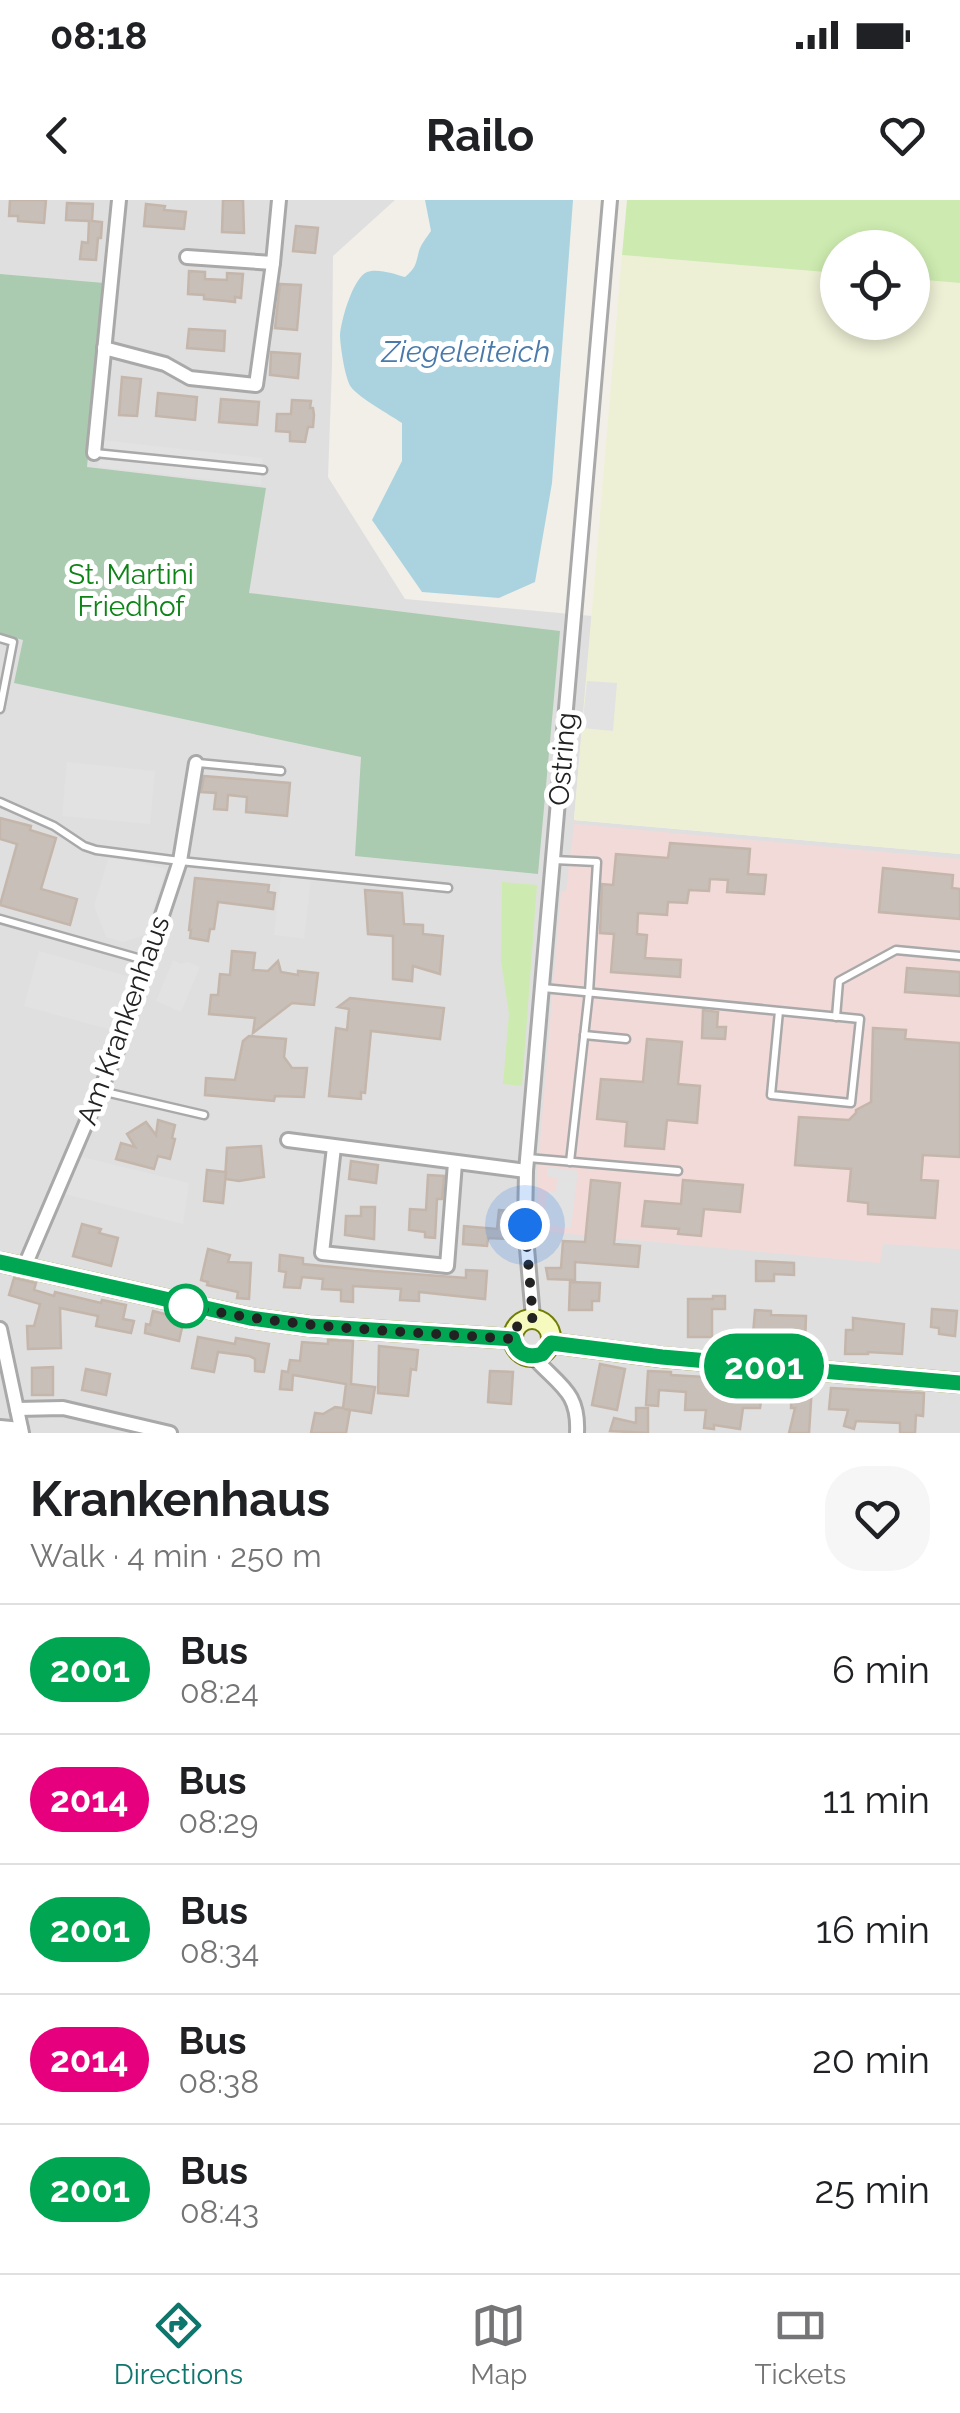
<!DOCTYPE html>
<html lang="en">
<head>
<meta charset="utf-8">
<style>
  body { margin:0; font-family:Raleway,sans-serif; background:#f6f6f6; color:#202124; height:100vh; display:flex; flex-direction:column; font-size:38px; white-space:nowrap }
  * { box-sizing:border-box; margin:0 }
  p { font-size:32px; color:#757577 }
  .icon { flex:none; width:55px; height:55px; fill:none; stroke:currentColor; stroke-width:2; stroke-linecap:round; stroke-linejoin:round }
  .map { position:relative; height:1233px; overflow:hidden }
  .side { display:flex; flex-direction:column; background:#fff; flex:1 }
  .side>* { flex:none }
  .badge { padding:0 20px; border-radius:32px; font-size:35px; line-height:65px }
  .fabs { position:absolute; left:820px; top:30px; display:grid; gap:20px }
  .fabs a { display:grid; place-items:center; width:110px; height:110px; border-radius:50%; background:#fff; box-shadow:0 5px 15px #0003; font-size:50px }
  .you { position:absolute; width:50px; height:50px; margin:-25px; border:8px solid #fff; border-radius:50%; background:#1a73e8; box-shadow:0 0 0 15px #1a73e833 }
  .map>.badge { position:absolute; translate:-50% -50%; box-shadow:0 0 0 5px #fff }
  .round { display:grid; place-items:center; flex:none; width:105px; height:105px; border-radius:40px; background:#f6f6f6 }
  .overview { display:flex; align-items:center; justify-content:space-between; height:170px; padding:0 30px }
  h1 { font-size:48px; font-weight:700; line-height:75px }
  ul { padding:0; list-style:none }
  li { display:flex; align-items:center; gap:30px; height:130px; padding:0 30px; border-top:2px solid #e0e0e0 }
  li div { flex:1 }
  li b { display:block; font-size:38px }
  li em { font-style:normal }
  li .badge { min-width:110px; font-weight:700; text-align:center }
  .status { display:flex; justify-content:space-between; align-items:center; height:70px; padding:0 50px; background:#fff; direction:ltr }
  .status svg { height:28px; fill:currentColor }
  header { display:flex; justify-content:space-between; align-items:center; height:130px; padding:0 30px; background:#fff; font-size:45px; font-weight:700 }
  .menu { display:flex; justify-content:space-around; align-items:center; height:140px; border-top:2px solid #e0e0e0; background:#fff; font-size:28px; color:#757577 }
  .menu a { display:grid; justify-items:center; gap:5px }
  .menu .current { color:#0f766e }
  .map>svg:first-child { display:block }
</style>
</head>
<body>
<div class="status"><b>08:18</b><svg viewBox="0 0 49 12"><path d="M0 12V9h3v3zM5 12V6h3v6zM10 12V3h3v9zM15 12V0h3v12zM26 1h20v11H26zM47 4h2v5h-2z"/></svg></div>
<header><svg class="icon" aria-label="back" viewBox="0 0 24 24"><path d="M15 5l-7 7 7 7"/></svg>Railo<svg class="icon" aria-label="heart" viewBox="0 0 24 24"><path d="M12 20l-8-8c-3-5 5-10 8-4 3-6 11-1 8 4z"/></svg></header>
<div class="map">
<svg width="960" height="1233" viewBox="0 0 960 1233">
  <rect width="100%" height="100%" fill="#f2efe9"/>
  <polygon fill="#e0dfdf" points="0,0 395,0 333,56 332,166 328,277 405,399 592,416 574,620 960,654 960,1233 0,1233"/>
  <polygon fill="#f2dad9" points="574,624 960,659 960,1049 883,1044 880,1063 538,1031 538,967 561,692 566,691"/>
  <polygon fill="#eef0d5" points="622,55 837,73 838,122 912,122 913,79 960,83 960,654 574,620"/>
  <g fill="#cdebb0">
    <polygon points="627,0 960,0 960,83 913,79 912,48 838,48 837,73 622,55"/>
    <polygon points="502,682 537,685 522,886 503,884 509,814 501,761"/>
  </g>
  <polygon fill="#aacbaf" points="0,74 104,83 87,267 266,288 249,393 560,431 538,674 355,656 361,557 14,483 23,440 0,434"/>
  <g fill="#e2e2e2">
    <polygon points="101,240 263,258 261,285 98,267"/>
    <polygon points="587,481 617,483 613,531 582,528"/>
    <polygon points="67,562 155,571 150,624 62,616"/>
    <polygon points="109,656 166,669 145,735 123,742 106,737 94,706"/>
    <polygon points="281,674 311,678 304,739 274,735"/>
    <polygon points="39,751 130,777 115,831 24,806"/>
    <polygon points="173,760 181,764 188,762 200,767 181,812 156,801"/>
    <polygon points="78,956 189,983 183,1024 61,993"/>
    <polygon points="548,967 578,971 571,1028 544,1025 547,991 556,992 557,978 547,976"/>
  </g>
  <path fill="#aad3df" d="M425 0H573L552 283 535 382 499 398 422 392 372 320 402 261V223C390 215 358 197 351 187 345 179 340 144 340 135 341 120 353 78 367 72 378 68 395 74 405 77 416 68 416 63 419 51 421 44 427 37 431 31Z"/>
  <g fill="#c7bfb8" stroke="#c4b6ab" stroke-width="2.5">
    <polygon points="10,0 46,0 44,23 18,21 18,16 9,16"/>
    <polygon points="223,0 243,0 244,33 222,32"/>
    <polygon points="67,3 93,4 92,21 102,22 101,38 98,38 96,60 80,59 82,42 88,43 89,21 66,20"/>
    <polygon points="146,4 165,6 164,10 186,12 184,29 144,26"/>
    <polygon points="296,26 318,28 315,53 293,51"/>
    <polygon points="189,71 205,72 205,79 227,80 227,73 243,74 241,98 235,97 235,102 226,101 204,99 204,95 188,94"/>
    <polygon points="280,84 301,85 297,130 275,128"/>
    <polygon points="189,129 225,131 224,151 187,148"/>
    <polygon points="271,152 300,154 298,178 270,175"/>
    <polygon points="122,177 141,179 137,216 119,215"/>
    <polygon points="158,193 197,197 195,220 156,216"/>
    <polygon points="221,199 259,202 257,225 219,222"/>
    <polygon points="292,200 311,201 310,208 313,208 314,215 313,227 308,227 305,242 290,241 290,232 276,231 277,214 291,214"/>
    <polygon points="204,576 290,583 287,616 246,612 247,597 228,595 227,610 214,609 216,593 201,592"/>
    <polygon points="0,618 31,626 30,630 56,638 41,689 77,699 70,725 0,705 17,644 0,639"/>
    <polygon points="670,643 750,649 748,674 766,675 764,694 727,692 728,680 710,679 709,691 689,690 687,703 668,702 667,715 638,713 637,734 647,735 645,758 681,760 680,777 611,772 614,734 600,733 602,684 613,685 616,654 668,658"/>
    <polygon points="883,668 953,675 952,688 960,689 960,719 879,712"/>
    <polygon points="195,678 269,685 268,692 275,693 273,709 218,702 214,729 210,729 208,741 190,738 191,730 189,730"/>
    <polygon points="365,690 402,693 404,724 423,725 423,734 443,736 440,774 413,766 412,781 393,779 393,736 368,734"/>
    <polygon points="232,751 255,753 253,770 268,771 278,761 281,772 298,775 298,771 318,773 314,805 292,803 253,833 255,818 209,814 211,795 218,795 220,774 230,775"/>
    <polygon points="907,768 960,772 960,796 905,792"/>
    <polygon points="350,798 444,808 440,839 371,831 365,893 361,892 361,899 329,896 336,828 347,830 349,809 338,807"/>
    <polygon points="703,810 718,812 717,827 726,827 725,839 702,838"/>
    <polygon points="873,828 906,830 905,839 960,843 960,957 923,955 921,980 938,981 935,1018 868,1014 868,1003 848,1001 851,969 795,965 799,917 849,920 856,913 856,910 871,902"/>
    <polygon points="249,836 286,839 284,857 292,868 307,868 304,897 275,896 274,901 205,895 206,878 235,880 243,841"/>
    <polygon points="647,839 682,842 678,884 700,886 697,923 667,920 664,949 625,946 627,922 597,919 601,879 643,882"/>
    <polygon points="158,920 175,925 172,938 175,939 170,959 158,956 154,969 116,959 121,943 135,947 127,934 146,922 156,935"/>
    <polygon points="261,946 264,977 239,981 225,979 227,948"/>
    <polygon points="351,961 378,965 376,983 349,979"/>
    <polygon points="207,970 226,972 223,1003 204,1001"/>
    <polygon points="428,975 444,976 442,999 437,999 435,1038 425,1037 425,1032 409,1030 410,1009 426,1010"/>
    <polygon points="591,980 620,983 614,1044 640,1046 638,1067 575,1062 575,1080 548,1079 546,1068 561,1068 563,1041 585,1042"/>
    <polygon points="683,980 743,985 740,1012 704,1009 701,1036 678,1034 679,1029 642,1026 645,1001 681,1004"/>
    <polygon points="361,1007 375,1007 374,1039 345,1035 346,1016 361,1016"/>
    <polygon points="499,1010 510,1011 508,1039 488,1038 487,1046 463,1044 464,1026 497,1029"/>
    <polygon points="82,1024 101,1029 99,1033 118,1038 111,1066 73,1056"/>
    <polygon points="208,1049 230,1055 228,1062 251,1063 249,1099 237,1098 238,1092 207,1085 208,1082 201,1080"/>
    <polygon points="280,1055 303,1058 303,1064 374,1071 466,1078 466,1070 487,1071 485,1099 419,1092 419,1101 400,1100 401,1089 353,1086 353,1102 341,1101 341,1090 322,1089 323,1079 302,1077 300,1088 284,1087 286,1072 279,1071"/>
    <polygon points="756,1061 794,1063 794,1075 774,1074 774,1081 756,1081"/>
    <polygon points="14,1078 36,1083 34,1090 54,1096 55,1092 101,1103 102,1100 126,1105 123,1119 134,1121 131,1133 96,1126 98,1116 60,1108 61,1148 28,1149 27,1126 34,1126 40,1104 9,1095"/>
    <polygon points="570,1082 600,1083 599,1101 592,1101 592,1110 569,1110"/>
    <polygon points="713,1096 725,1096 725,1109 712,1109 712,1137 688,1137 688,1099 713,1099"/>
    <polygon points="932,1109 957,1111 955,1136 939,1134 939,1128 931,1127"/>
    <polygon points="755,1110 771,1111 771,1115 806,1116 805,1144 784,1143 785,1136 753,1134"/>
    <polygon points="153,1111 184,1119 179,1141 145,1133 146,1124 150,1125"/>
    <polygon points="853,1118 904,1124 902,1154 868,1152 868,1154 845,1154 846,1130 853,1130"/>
    <polygon points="198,1137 235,1144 236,1138 269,1144 264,1172 255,1171 255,1159 249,1156 218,1152 214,1172 192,1168"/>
    <polygon points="328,1140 353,1141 351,1184 375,1187 371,1213 344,1209 350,1210 346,1233 311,1233 315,1213 323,1214 335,1207 343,1208 346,1184 293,1175 292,1190 280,1189 282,1171 288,1172 290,1160 300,1161 302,1142 328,1144"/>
    <polygon points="379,1146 418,1150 416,1170 411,1169 408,1196 378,1193"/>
    <polygon points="600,1164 625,1169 617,1210 592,1205"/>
    <polygon points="53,1167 53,1195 32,1195 32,1168"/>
    <polygon points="86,1169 110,1174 106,1195 82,1190"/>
    <polygon points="490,1171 513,1172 511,1204 488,1202"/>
    <polygon points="648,1171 671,1172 671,1175 771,1181 770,1201 761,1201 760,1208 743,1208 740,1229 714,1225 714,1229 704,1228 706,1210 685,1210 686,1192 659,1190 658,1206 646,1205"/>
    <polygon points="792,1184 812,1186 809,1233 789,1233 795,1208 791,1208"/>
    <polygon points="831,1188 924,1193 923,1216 916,1215 915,1233 900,1233 900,1223 856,1221 854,1229 844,1226 848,1210 829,1209"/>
    <polygon points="636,1208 648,1208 648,1233 610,1231 614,1218 636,1223"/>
  </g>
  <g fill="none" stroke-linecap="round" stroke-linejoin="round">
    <defs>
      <g id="lane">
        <polyline points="95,253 263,270"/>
        <polyline points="0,438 13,442 0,509"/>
        <polyline points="198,563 281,571"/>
        <polyline points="0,602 54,626 84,646 96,650 180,661 448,688"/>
        <polyline points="554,660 597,662 589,792 570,962"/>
        <polyline points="0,719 148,761"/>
        <path d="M543 788C649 798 754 808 860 819L851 903 771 895 779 811"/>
        <polyline points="836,817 839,781 896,750 960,756"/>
        <polyline points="584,835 626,839"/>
        <polyline points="101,891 204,915"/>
        <polyline points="528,958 678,971"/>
      </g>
      <g id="street">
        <polyline points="187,57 273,63 279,0"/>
        <polyline points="104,148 165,164 190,178 256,185 273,63"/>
        <polyline points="94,253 119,0"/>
        <polyline points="288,940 526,971"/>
        <polyline points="334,947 322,1053 447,1066 455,963"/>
        <polyline points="24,1068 117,851 180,661 196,563"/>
        <polyline points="533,1118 525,1025 526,971 610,0"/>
        <polyline points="0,1129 22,1233"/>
        <path d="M537 1156 538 1162C562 1187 579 1194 577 1233"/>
        <polyline points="17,1209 63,1208 170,1233"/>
        <polyline points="0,1227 21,1229"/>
      </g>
      <g id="secondary">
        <polyline points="0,1062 250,1118 309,1126 513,1139"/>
        <circle cx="532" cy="1138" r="19"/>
        <polyline points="551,1143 661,1157 960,1183"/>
      </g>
    </defs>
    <use href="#lane" stroke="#a9a9a9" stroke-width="11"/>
    <use href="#street" stroke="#a9a9a9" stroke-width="18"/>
    <use href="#secondary" stroke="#707d05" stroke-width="22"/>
    <use href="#lane" stroke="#fff" stroke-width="6"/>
    <use href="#street" stroke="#fff" stroke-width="12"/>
    <use href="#secondary" stroke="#f7fabf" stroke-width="18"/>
  </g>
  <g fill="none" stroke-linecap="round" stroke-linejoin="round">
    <defs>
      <path id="line" d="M0 1062 250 1118 309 1126 513 1139C516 1153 527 1159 542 1154L551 1143 662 1157 960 1183"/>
    </defs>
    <use href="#line" stroke="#fff" stroke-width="22"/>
    <use href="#line" stroke="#00a651" stroke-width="15"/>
    <path stroke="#222" stroke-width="10" stroke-dasharray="0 18" d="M186 1106C294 1129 403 1131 513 1139 515 1126 520 1120 533 1118L525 1025"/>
  </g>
  <circle fill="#fff" stroke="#00a651" stroke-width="5" cx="186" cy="1106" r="20"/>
  <g text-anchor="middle" stroke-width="10" stroke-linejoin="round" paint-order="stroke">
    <g font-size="28" fill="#0c8416" stroke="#fff">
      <text x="131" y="384">St. Martini<tspan x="131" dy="32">Friedhof</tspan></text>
    </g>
    <g font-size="28" fill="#222" stroke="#fff">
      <text transform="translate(562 559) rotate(-85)" y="10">Ostring</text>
      <text transform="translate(123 820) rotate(-70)" y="10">Am Krankenhaus</text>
    </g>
    <g font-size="30" font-style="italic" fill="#4a7aab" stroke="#fff">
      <text x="466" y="162">Ziegeleiteich</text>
    </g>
  </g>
</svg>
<div class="fabs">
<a><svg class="icon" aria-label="locate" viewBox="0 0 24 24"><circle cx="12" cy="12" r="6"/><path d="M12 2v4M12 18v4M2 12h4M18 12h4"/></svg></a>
</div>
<div class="you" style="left:525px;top:1025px"></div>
<b class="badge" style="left:764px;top:1166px;background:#00a651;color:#fff">2001</b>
</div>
<section class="side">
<div class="overview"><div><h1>Krankenhaus</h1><p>Walk · 4 min · 250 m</p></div><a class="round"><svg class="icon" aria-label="heart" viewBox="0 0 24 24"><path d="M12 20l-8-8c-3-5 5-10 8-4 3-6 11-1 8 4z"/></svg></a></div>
<ul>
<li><span class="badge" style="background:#00a651;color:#fff">2001</span><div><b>Bus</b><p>08:24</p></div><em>6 min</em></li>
<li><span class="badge" style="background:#e6007e;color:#fff">2014</span><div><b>Bus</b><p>08:29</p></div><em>11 min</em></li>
<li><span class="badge" style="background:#00a651;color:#fff">2001</span><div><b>Bus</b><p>08:34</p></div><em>16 min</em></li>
<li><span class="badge" style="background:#e6007e;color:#fff">2014</span><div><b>Bus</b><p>08:38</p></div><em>20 min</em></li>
<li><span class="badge" style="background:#00a651;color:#fff">2001</span><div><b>Bus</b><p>08:43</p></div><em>25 min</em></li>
</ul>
</section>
<nav class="menu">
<a class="current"><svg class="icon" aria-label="directions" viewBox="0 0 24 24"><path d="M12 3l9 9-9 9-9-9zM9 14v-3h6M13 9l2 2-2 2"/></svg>Directions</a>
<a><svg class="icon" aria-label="map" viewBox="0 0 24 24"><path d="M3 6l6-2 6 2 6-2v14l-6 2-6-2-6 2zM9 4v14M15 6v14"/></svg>Map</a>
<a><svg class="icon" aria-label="tickets" viewBox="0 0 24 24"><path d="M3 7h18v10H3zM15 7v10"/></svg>Tickets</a>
</nav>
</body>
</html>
